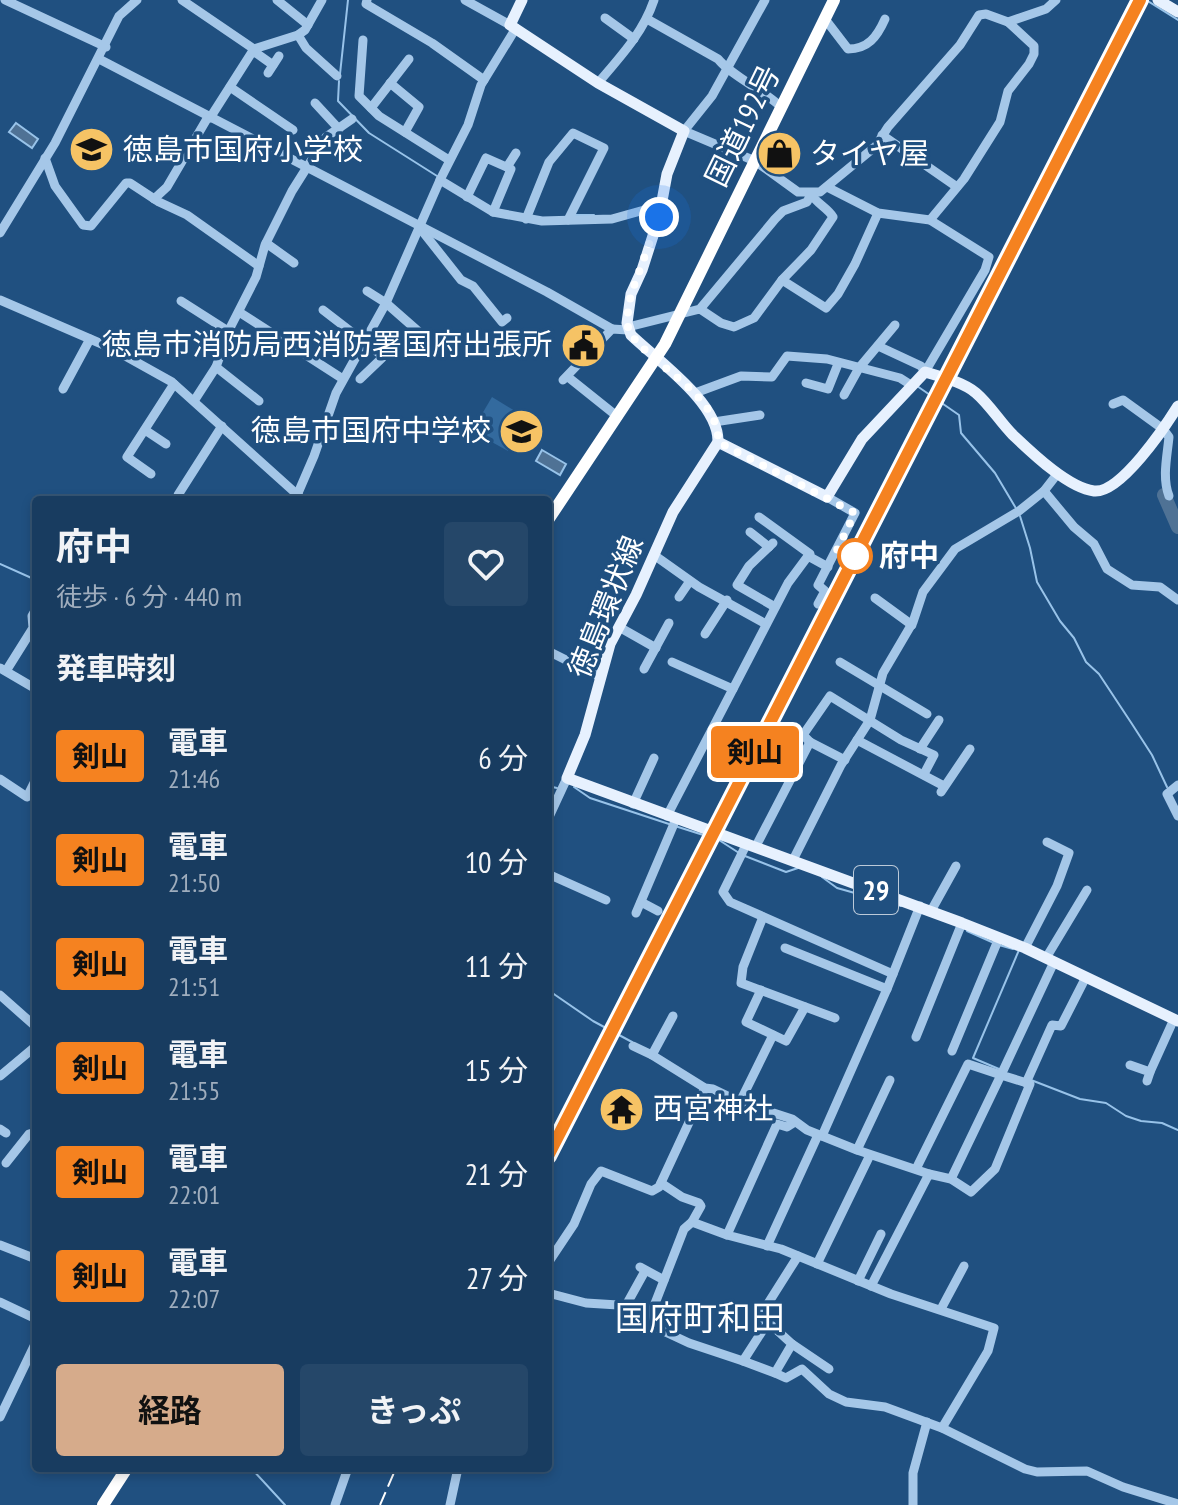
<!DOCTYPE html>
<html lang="ja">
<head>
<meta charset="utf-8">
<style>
  body { margin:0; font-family:"PT Sans Narrow","Noto Sans JP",sans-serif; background:#254769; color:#f1f3f6; height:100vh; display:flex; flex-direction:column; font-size:30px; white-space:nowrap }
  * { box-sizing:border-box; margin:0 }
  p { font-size:26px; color:#9fadbd }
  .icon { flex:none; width:44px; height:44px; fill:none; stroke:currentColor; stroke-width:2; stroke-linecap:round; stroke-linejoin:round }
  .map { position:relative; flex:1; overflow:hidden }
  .drawer { position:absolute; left:32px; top:496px; width:520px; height:976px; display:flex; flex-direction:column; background:#183c60; border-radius:8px; box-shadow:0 4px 12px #0003,0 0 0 2px #365675 }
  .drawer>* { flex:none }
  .badge { padding:0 16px; border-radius:6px; font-size:28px; line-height:52px }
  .you { position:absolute; width:40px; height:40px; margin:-20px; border:6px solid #fff; border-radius:50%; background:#1a73e8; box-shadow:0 0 0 12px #1a73e833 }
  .map>.badge { position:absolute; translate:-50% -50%; box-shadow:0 0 0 4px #fff }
  h2 { padding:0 24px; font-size:30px; line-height:72px }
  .round { display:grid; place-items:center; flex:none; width:84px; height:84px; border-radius:8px; background:#254769 }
  .headline { display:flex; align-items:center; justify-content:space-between; height:136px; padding:0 24px }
  h1 { font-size:38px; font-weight:700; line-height:60px }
  .primary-button { display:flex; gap:16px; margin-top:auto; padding:16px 24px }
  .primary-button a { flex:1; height:92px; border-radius:8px; background:#d6ab8b; color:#111; font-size:32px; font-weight:700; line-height:92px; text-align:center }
  .primary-button a+a { background:#254769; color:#f1f3f6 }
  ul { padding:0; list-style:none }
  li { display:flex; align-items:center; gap:24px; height:104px; padding:0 24px }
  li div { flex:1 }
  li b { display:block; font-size:30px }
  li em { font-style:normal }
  li .badge { min-width:88px; font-weight:700; text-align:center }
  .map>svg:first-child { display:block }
</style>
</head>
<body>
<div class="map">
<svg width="1178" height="1505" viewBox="0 0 1178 1505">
  <rect width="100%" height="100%" fill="#205080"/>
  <polygon fill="#336a9e" points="492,397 528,419 508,451 472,431"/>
  <g fill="#4f7295" stroke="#98c3e9" stroke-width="2">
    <polygon points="16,123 38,139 32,148 9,132"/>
    <polygon points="542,450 566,464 560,475 536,461"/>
  </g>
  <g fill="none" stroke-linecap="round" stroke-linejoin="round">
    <g stroke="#98c3e9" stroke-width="2">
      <polyline points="1146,0 1178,20"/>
      <polyline points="340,74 348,0"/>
      <polyline points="339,81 338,101 369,133 437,176"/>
      <polyline points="575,215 594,215"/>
      <polyline points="917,386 959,415 961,433 995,473 1017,510"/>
      <polyline points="1020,516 1030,548 1037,582 1060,621 1074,638 1086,662 1099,674 1132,724 1152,755 1167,787"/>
      <polyline points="0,564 36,580"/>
      <polyline points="548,786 557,788"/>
      <polyline points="574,787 590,798 669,824"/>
      <polyline points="675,826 719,840 739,853"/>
      <polyline points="745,856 786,872 798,868"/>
      <polyline points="822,877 837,888 901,906"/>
      <polyline points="967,931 994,943"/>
      <polyline points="999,945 1013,949"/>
      <polyline points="548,990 593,1021 632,1042"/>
      <polyline points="999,1069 973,1058 1019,950"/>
      <polyline points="1031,1080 1080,1099 1106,1103 1126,1116 1141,1121 1162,1123 1178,1130"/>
      <polyline points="251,1468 285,1505"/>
    </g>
    <polyline stroke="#4f7295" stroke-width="14" points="1164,495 1178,527"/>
    <g stroke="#a5c7e8" stroke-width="9">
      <polyline points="5,0 106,47"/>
      <polyline points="182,0 254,49 256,53 273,65"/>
      <polyline points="277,0 308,25"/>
      <polyline points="367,0 366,4 432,43 484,80"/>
      <polyline points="465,0 510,25"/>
      <polyline points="765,0 712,96 684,131 755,161 798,192 820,192 876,146 888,127 960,45 979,15 986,14 1008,22 1046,9 1056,0"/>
      <polyline points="605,18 634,39"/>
      <path d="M647 19 718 59C733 77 762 89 781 107"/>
      <path d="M825 19 848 49C868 49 877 37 885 19"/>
      <polyline points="298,35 306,48 337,76"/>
      <polyline points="363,40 359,96 379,116 449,160"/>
      <polyline points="99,59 547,292 612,329"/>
      <polyline points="268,73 279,56"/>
      <polyline points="390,83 419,107 405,132"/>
      <path d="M598 83C620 57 643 33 654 0"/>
      <polyline points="230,87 293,130"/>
      <polyline points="315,103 339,129"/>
      <polyline points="371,108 409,59"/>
      <polyline points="210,118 254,49 298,35 305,30 322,0"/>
      <polyline points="882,135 957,187"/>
      <polyline points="45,158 55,186 83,225 91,226 126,183 130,183 159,202 187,215 259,266"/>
      <polyline points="507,167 516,153"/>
      <polyline points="440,180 493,212 542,221 612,219 662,205"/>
      <polyline points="827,187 878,213 930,220 989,257 985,270 925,372 921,366 878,346"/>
      <polyline points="467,197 486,158 511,169 493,212"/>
      <polyline points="154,199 167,187 208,117"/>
      <polyline points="526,219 549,162 573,133 604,148 568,220"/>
      <polyline points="930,220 964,179 1000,122 1008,91 1029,64 1034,54 1034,46 1008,22"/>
      <polyline points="419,227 461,280 473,286 502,322 507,318"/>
      <polyline points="0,233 55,143 119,16 137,0"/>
      <polyline points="266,243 294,263"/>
      <polyline points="782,280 826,308 838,294 855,264 878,213"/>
      <polyline points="367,291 386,303 427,339"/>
      <polyline points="0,300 111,348 172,382 301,498"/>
      <polyline points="181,301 228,331"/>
      <polyline points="323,310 380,354 382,358 360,379"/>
      <polyline points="239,312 343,379"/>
      <path d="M628 327 700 309 721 323 734 327 754 318 782 280 811 250 833 217C828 208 817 204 811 194L807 202 783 211 775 219 700 309"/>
      <polyline points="216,367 259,401"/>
      <polyline points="568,377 618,417"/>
      <polyline points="563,380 612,329 628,330"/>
      <polyline points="806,383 828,389 838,364"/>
      <polyline points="63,389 90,339"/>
      <polyline points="695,393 741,376 772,377 787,356 827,359 900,378 911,385"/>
      <polyline points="844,395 859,368 895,325"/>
      <polyline points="194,401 216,367 230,328 256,277 265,245 292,191 326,137 352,119"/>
      <path d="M1113 404 1123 400 1163 429 1169 437C1167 457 1162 478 1169 496"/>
      <polyline points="714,422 760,415"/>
      <polyline points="145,430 166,444"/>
      <polyline points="151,474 127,457 174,384"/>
      <polyline points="1044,491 1074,527 1094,544 1107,569 1132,585 1160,587 1178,600"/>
      <polyline points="178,495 222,426"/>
      <polyline points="295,500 314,456 336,393 386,303 440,180 468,125 481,85 516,28"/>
      <polyline points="759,517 810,554"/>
      <polyline points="750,532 769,547"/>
      <polyline points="773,543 749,566 737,585 775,607"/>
      <polyline points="654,555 699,587 766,624"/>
      <polyline points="679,597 690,581"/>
      <polyline points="875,598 912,625"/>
      <polyline points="818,604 825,591 818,585 855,513 827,497"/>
      <polyline points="619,627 656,648"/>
      <polyline points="705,634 727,600"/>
      <polyline points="548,651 600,677"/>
      <polyline points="672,662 733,689"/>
      <polyline points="840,662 927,714"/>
      <polyline points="0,668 36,689"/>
      <polyline points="644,669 669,623"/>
      <polyline points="6,671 33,628 32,616 36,609"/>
      <polyline points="857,740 944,786"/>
      <polyline points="810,742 803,735 830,696 901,740 934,755 924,774"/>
      <polyline points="920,749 939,720"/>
      <polyline points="0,779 27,797 36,779"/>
      <polyline points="1178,785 1167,794 1178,816"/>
      <polyline points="941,792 970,749"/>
      <polyline points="633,804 654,758"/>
      <polyline points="667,816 788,583 808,556 828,567"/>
      <polyline points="548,819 567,778"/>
      <polyline points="747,843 723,892 730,902 893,974"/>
      <polyline points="756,846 810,742 845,760"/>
      <polyline points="793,860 841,765 870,720 883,673 913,622 923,592 955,549 1019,511 1044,491 1058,473"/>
      <polyline points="548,874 606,900"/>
      <polyline points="641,902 658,911"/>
      <polyline points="931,911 956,866"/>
      <polyline points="636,913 676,819"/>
      <polyline points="763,917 743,967 741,983 835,1018"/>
      <polyline points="785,948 887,989"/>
      <polyline points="1025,948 1057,886 1069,853 1047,842"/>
      <polyline points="1046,958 1087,890"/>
      <polyline points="761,990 746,1022 786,1041 805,1007"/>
      <polyline points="0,995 36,1027"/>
      <polyline points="673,1016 652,1055 705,1088 713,1089 740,1102 792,1119 807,1130 857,1150 929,1174"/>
      <polyline points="916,1037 962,923"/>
      <polyline points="633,1046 652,1055"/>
      <polyline points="952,1051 999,938"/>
      <polyline points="1130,1065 1150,1072 1147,1081"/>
      <polyline points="1150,1072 1174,1019"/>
      <polyline points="0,1076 36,1046"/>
      <polyline points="1026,1083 1052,1025 1061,1026 1086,977"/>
      <polyline points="740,1102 773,1035"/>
      <polyline points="795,1122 787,1127 777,1124 727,1235 781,1249 891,1294 994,1328 988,1351 942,1428"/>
      <polyline points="0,1129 6,1133"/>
      <polyline points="822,1136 887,989 920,906"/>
      <polyline points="857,1150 890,1080"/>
      <polyline points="6,1163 29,1134 36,1132"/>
      <polyline points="916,1169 968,1064 1001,1075 951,1179"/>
      <polyline points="661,1183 682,1197 699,1203 701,1206 692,1222 727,1235"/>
      <polyline points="0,1245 36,1259"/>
      <polyline points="767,1246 818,1135"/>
      <polyline points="548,1263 574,1224 591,1184 601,1171 652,1191 659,1187 705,1088"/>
      <polyline points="817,1264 870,1155"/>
      <polyline points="640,1267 664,1280"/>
      <polyline points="858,1281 881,1234"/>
      <polyline points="871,1286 929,1174 951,1179 971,1192 995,1169 1030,1084 1001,1075 1054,962"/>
      <polyline points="548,1293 586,1303 618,1305 642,1321 689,1343 743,1361"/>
      <polyline points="0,1302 36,1319"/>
      <polyline points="624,1309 645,1271"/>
      <polyline points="941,1309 964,1266"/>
      <polyline points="768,1322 792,1344 775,1373 743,1361 768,1322 760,1316 798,1256"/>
      <polyline points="647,1324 684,1229 692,1222"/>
      <polyline points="792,1344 829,1369"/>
      <polyline points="775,1373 786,1378 802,1369 829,1394 846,1402 885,1407 942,1428 1025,1469 1037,1472 1087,1471 1123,1487 1178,1504"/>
      <polyline points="0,1417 36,1342"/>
      <polyline points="335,1505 348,1468"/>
      <polyline points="450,1505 458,1468"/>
      <polyline points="913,1505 913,1473 927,1422"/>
    </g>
    <g stroke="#e7f1fe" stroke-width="11">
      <path d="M522 0 510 25 598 83 684 131 667 174 659 217 642 270 631 294 627 323 631 335C658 361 719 403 718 442L673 512 636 595 610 644 585 735 567 778 962 923 1025 948 1178 1021"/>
      <polyline points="1158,0 1178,12"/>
      <path d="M718 442 827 497 862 439 925 372C941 377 963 382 976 393 990 405 1000 422 1013 435 1031 452 1068 488 1094 491 1120 494 1165 427 1178 406"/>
    </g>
    <g stroke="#fff" stroke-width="12">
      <polyline points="548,520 665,344 834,0"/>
      <polyline points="103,1505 127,1468"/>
    </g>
    <g stroke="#fff" stroke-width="2" stroke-dasharray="14 6" stroke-linecap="butt">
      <polyline points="548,1156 1140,0"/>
      <polyline points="380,1505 396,1468"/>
    </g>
  </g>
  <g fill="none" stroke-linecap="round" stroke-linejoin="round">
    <defs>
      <polyline id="line" points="548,1156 1140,0"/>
    </defs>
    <use href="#line" stroke="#fff" stroke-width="18"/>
    <use href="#line" stroke="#f58220" stroke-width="12"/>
    <path stroke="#fff" stroke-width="8" stroke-dasharray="0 14.4" d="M659 217 631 294 628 311V330C651 367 720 394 718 442L855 513 836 552 855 556"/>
  </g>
  <defs>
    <symbol id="school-disc" viewBox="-11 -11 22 22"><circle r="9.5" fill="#f6c365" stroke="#205080"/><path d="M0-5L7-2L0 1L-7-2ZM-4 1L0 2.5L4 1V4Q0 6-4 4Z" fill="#111"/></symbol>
    <symbol id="shop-disc" viewBox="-11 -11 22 22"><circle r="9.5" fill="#f6c365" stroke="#205080"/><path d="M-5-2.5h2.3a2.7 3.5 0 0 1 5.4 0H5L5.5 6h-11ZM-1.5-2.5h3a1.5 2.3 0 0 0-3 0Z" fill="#111"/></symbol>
    <symbol id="civic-disc" viewBox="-11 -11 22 22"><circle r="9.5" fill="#f6c365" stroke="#205080"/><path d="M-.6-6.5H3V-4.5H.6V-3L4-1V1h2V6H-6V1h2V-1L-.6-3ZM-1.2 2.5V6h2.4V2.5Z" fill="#111"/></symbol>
    <symbol id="temple-disc" viewBox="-11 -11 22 22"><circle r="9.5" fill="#f6c365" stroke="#205080"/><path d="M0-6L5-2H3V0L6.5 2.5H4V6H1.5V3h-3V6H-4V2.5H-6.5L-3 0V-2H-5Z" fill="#111"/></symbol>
  </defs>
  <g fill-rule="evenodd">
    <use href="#school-disc" x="66" y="124" width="51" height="51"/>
    <use href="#shop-disc" x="754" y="128" width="51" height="51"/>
    <use href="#civic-disc" x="558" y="320" width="51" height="51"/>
    <use href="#school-disc" x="496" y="406" width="51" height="51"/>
    <use href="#temple-disc" x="596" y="1084" width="51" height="51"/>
  </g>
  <circle fill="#fff" stroke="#f58220" stroke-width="4" cx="855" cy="556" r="16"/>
  <g text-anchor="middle" stroke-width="7" stroke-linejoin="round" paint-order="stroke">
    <rect fill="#205080" stroke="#bccad9" stroke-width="2" x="854" y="866" width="44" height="48" rx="6"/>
    <g font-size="28" font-weight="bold" fill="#fff">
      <text x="876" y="900">29</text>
    </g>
    <g font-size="30" fill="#fff" stroke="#205080">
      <text transform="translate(743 126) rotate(-64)" y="10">国道192号</text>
      <text transform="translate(606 607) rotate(-68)" y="10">徳島環状線</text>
    </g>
    <g font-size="30" fill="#fff" stroke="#205080" text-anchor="start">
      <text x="123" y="160">徳島市国府小学校</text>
      <text x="810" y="164">タイヤ屋</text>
      <text x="552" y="355" text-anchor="end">徳島市消防局西消防署国府出張所</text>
      <text x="491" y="441" text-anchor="end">徳島市国府中学校</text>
      <text x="653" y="1119">西宮神社</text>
    </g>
    <g font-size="30" font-weight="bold" fill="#fff" stroke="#205080" text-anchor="start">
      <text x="879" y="566">府中</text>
    </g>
    <g font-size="34" fill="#fff" stroke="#205080">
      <text x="700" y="1330">国府町和田</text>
    </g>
  </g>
</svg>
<div class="you" style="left:659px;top:217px"></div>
<b class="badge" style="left:755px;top:752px;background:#f58220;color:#111">剣山</b>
<section class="drawer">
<div class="headline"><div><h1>府中</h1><p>徒歩 · 6 分 · 440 m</p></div><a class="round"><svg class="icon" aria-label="heart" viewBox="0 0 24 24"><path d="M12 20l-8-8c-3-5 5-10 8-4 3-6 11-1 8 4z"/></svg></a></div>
<h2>発車時刻</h2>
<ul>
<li><span class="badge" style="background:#f58220;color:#111">剣山</span><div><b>電車</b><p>21:46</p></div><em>6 分</em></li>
<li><span class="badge" style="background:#f58220;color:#111">剣山</span><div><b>電車</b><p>21:50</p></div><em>10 分</em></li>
<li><span class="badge" style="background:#f58220;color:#111">剣山</span><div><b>電車</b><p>21:51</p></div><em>11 分</em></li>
<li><span class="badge" style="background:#f58220;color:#111">剣山</span><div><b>電車</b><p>21:55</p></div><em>15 分</em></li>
<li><span class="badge" style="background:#f58220;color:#111">剣山</span><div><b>電車</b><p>22:01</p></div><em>21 分</em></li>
<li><span class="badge" style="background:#f58220;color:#111">剣山</span><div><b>電車</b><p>22:07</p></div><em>27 分</em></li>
</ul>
<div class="primary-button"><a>経路</a><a>きっぷ</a></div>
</section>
</div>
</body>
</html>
